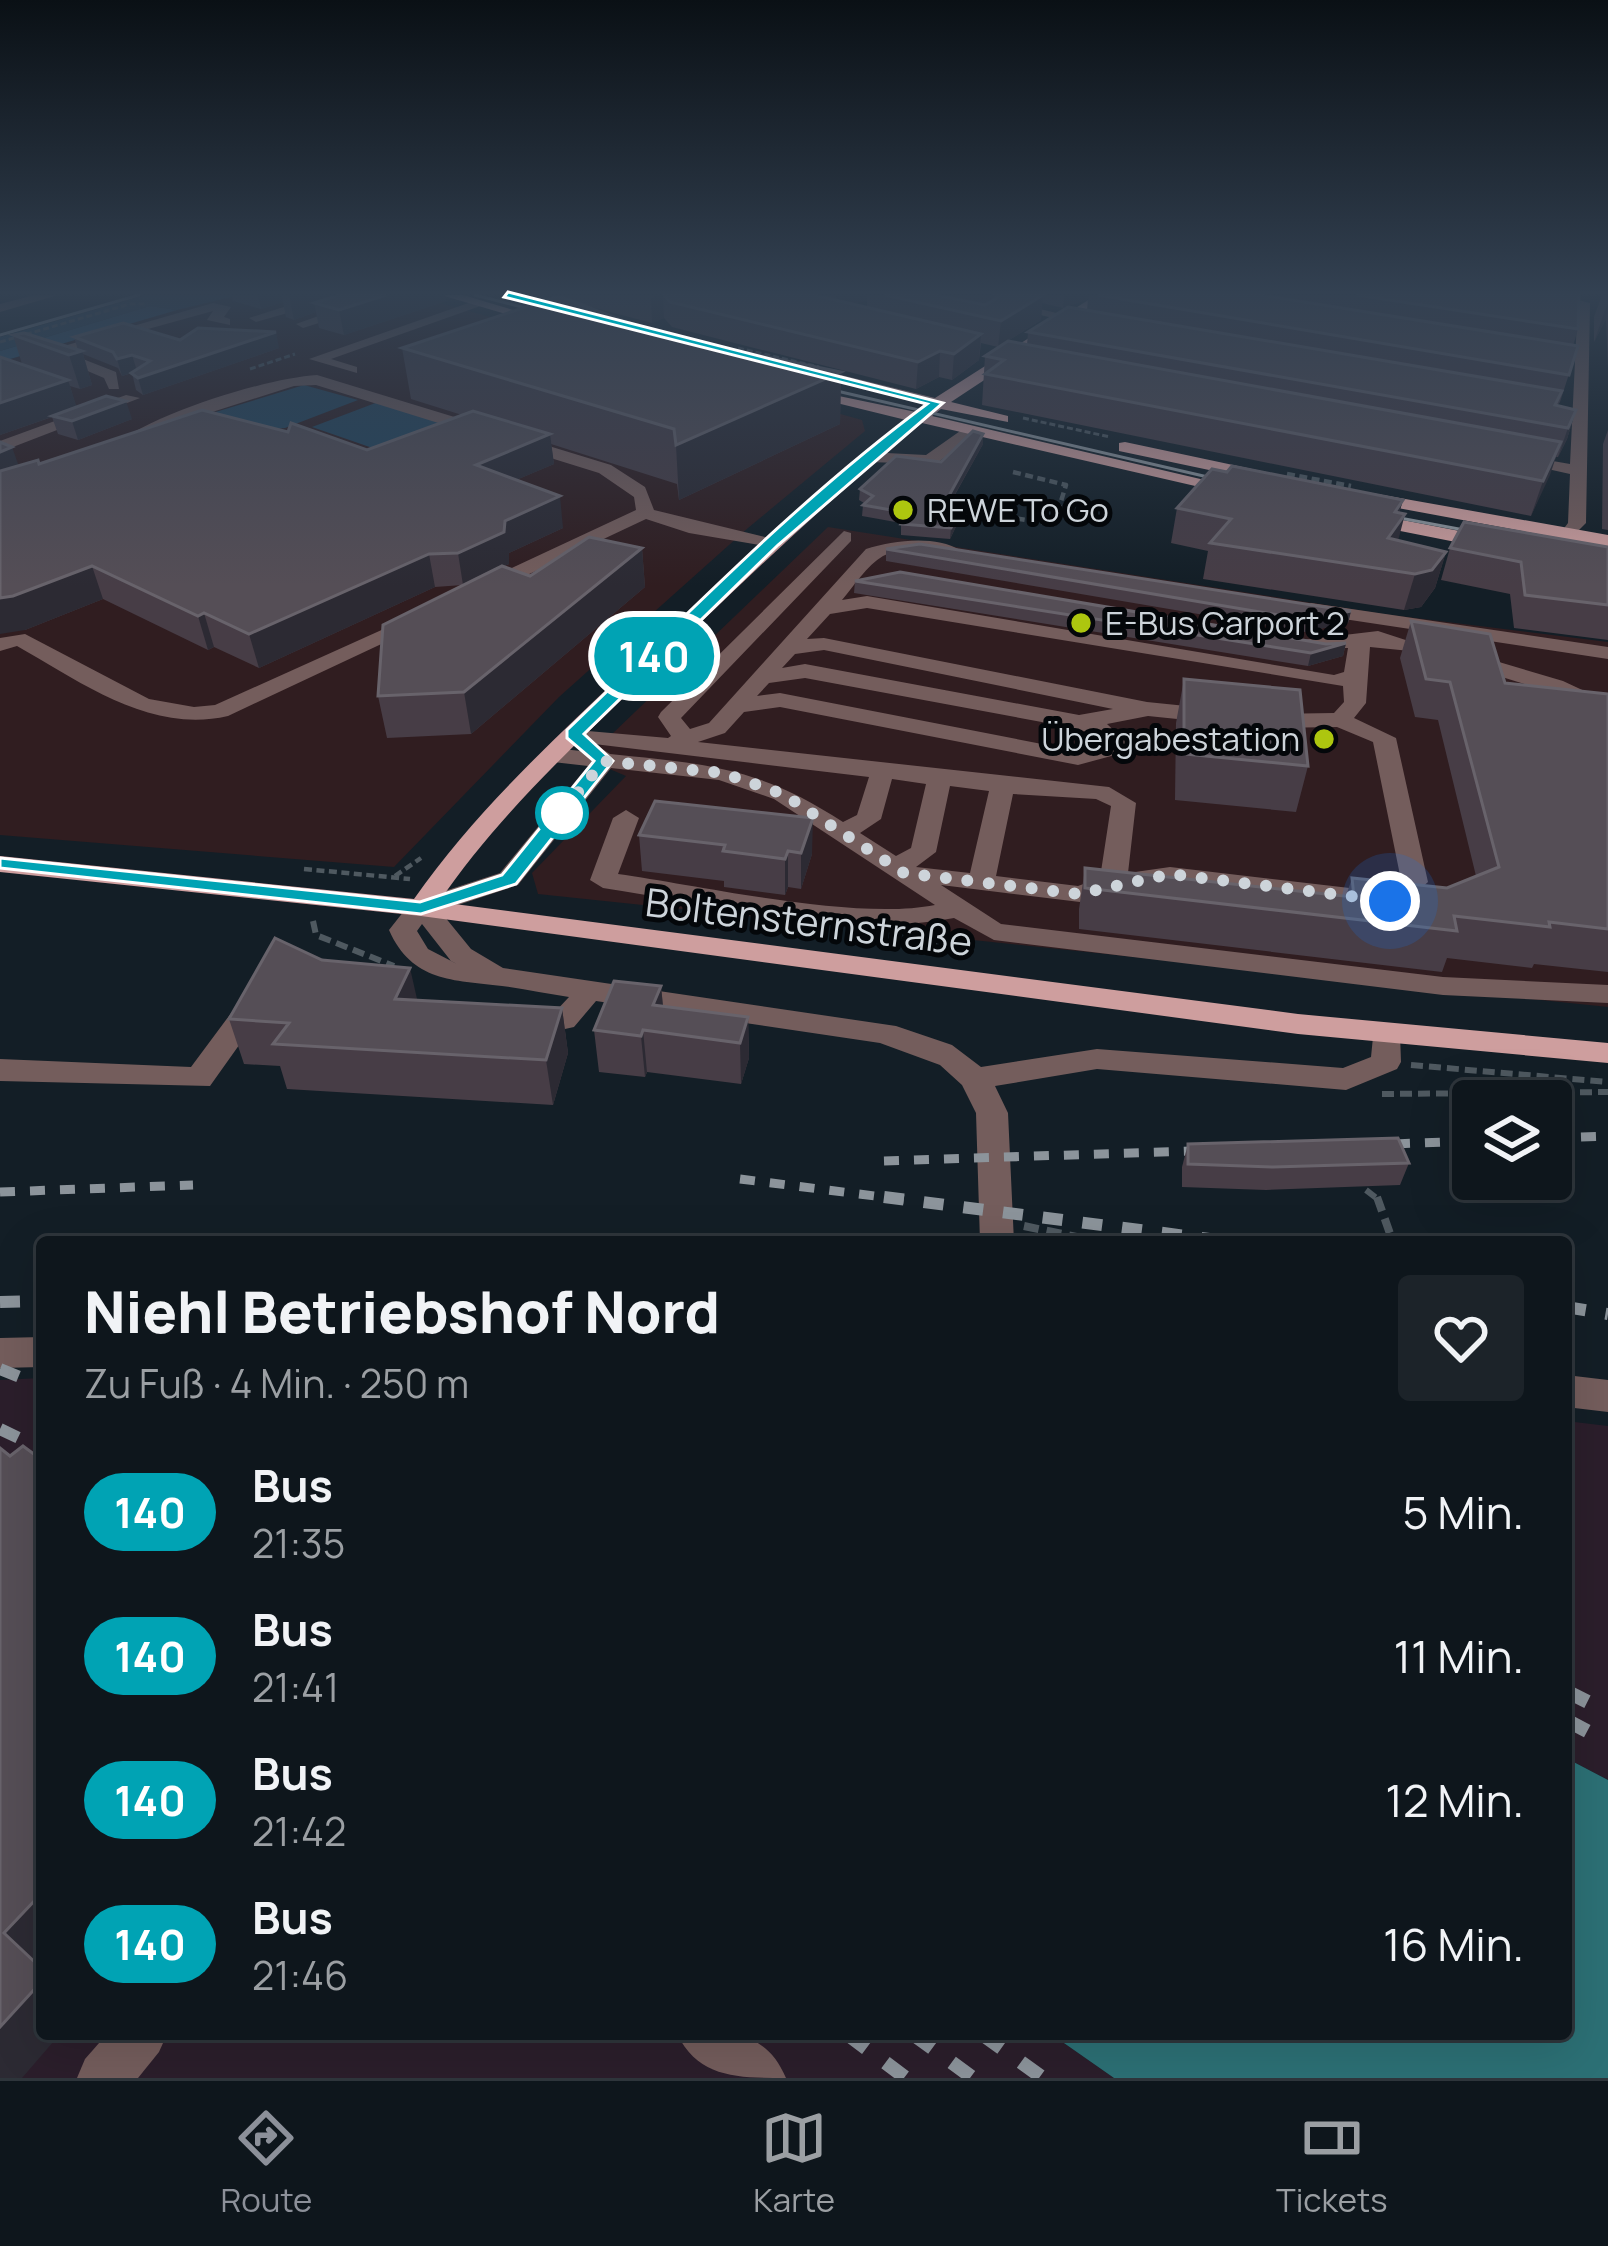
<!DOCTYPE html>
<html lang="de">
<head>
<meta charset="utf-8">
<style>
  body { margin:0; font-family:Manrope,sans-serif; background:#1c2329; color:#f1f3f6; height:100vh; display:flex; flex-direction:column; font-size:45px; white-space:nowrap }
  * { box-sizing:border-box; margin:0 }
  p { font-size:39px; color:#9b9fa3 }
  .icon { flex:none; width:66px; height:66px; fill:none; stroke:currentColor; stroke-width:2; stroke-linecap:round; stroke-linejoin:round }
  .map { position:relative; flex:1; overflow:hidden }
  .details { position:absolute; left:36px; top:1236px; width:1536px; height:804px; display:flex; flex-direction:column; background:#0e161c; border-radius:12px; box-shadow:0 12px 48px #0002,0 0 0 3px #2e353b }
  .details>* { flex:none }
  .badge { padding:0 24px; border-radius:39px; font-size:42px; line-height:78px }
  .buttons { position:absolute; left:1452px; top:1080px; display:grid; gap:24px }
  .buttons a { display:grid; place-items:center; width:120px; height:120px; border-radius:12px; background:#0e161c; box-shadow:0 12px 48px #0002,0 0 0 3px #2e353b; font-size:60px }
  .you { position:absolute; width:60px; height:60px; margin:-30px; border:9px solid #fff; border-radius:50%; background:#1a73e8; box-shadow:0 0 0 18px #1a73e833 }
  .map>.badge { position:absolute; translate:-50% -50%; box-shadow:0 0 0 6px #fff }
  .round { display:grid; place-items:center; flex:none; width:126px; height:126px; border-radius:12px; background:#1c2329 }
  .summary { display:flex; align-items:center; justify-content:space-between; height:204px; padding:0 48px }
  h1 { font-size:57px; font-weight:800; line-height:90px }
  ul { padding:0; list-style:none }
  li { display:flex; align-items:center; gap:36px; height:144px; padding:0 48px }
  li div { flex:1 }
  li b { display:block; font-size:45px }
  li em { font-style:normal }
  li .badge { min-width:132px; font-weight:700; text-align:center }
  .dock { display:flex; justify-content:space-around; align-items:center; height:168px; border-top:3px solid #2e353b; background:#0e161c; font-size:33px; color:#9b9fa3 }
  .dock a { display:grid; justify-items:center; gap:6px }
  .dock .selected { color:#8c9099 }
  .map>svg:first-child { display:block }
</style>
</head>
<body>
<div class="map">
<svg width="1608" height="2078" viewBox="0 0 1608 2078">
  <rect width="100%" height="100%" fill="#131e26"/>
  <g fill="#301d20">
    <polygon points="239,295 411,295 862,420 865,431 748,528 559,697 394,867 0,835 0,362 191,305"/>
    <polygon points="828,527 1383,614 1608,642 1608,1007 538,894 532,873 626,776 586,759"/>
  </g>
  <g fill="#2b1e2b">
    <polygon points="42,1378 42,2034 1051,2034 1114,2078 0,2078 0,1380"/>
    <polygon points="1566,1421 1608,1426 1608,1780 1566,1758"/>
  </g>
  <g fill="#23455d">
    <polygon points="146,295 239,295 177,310 150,306 0,351 0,337"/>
    <polygon points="304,385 358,400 285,428 255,431 209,414"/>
    <polygon points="378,402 478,436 410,461 312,427"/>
  </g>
  <polygon fill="#2b5573" points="150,306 177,310 0,362 0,351"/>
  <polygon fill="#2c7075" points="1566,1758 1608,1780 1608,2078 1114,2078 1051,2034 1566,2034"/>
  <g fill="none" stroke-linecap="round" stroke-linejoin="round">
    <g stroke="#4f5960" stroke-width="3" stroke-dasharray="6 3" stroke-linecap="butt">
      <polyline points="532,295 557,302"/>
      <polyline points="0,342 130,304 148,304"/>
      <polyline points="738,348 819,367"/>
      <polyline points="250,369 295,354"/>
      <polyline points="1023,418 1110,437"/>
    </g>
    <g stroke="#4f5960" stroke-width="4.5" stroke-dasharray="8 4.5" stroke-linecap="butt">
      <polyline points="1287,474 1351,486"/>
      <polyline points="992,515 1054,524 1066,485 1013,472"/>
      <polyline points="304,869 410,879"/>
      <polyline points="395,876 421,858"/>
    </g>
    <g stroke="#4f5960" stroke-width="6" stroke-dasharray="12 6" stroke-linecap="butt">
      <polyline points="313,921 316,935 394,966"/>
      <polyline points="907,941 978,949"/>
      <polyline points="1411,1065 1608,1082"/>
      <polyline points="1382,1094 1608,1092"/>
      <polyline points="1366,1190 1379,1200"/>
    </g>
    <g stroke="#4f5960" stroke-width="8" stroke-dasharray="15 8" stroke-linecap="butt">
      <polyline points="1377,1197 1393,1242"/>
      <polyline points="1024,1226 1101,1242"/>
    </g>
    <g fill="#745d5c" fill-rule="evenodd">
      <polygon points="35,295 58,295 0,312 0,304"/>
      <polygon points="321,295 326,302 256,322 249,318"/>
      <polygon points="361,295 380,298 373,306 303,328 296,324 363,300"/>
      <polygon points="955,295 981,295 1073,317 1066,321"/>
      <polygon points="1578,300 1590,303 1586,523 1568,541 1559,535 1568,523 1570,474 1503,459 1512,454 1570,464"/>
      <polygon points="474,301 486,304 331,359 357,367 357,373 309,359"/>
      <polygon points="213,303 231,307 224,317 230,319 230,325 207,320 213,311 65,352 116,372 119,389 109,389 104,378 43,352"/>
      <path d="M317 375 611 465 645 487 654 510 781 541 772 547 689 533 646 519 489 593H475V585L636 510 634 497 599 473 316 385 294 386 156 430 121 455 107 451C143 416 266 378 317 375Z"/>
      <polygon points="126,395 140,398 0,452 0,441"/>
      <polygon points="963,429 977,432 936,464 867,462 859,457 867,452 926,455"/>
      <path d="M844 531 851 533V541L681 718 690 729 709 723 866 549C893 540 936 535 960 550 938 565 906 543 883 556 867 565 854 586 842 600L867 596 1334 675 1344 672 1348 648H1302V640L1378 631 1421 645 1410 651 1370 647 1366 703 1354 718 1396 738 1428 882 1400 907 1170 883 1119 890 1080 902 941 885 1001 924 1443 977 1608 985V1003L1443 995 994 940 954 918C847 939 712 904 603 888L590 880 613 818 626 810 639 818 618 874C704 886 855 921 935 905L774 799 719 780 611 768 518 885 440 911 471 949 503 968 896 1026 952 1045 981 1067 1097 1049 1343 1068 1371 1057 1374 1027 1385 1024 1400 1034 1401 1062 1397 1069 1346 1090 1097 1069 995 1086 1008 1113 1014 1242H980L976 1113 962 1085 940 1065 880 1043 596 1001 574 1027 547 1033 513 1026 508 1019 523 1009 554 1013 569 997C547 994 525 989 502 986 453 980 412 982 389 930L411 902 500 873 588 766 553 762 541 755 553 748 581 751 591 743 565 739V729L668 738 671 736 658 717 661 712ZM867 608 1343 686 1344 702 1334 713 1264 714 1253 721 1264 728 1337 727 1373 742 1401 880 1384 892 1170 867 1128 873 1136 803 1109 787 698 742 725 733 744 712 780 707 1078 765 1126 752V742L1107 724 1148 716 1216 723 1227 716 1216 709 1147 702 824 638 807 639 830 614ZM824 650 1113 709 1079 715 805 664 782 668 795 654ZM805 678 1074 728 1095 735 1103 744 1078 751 780 693 757 696 769 683ZM594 744 869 777 857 815 843 822C759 767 707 764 610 754ZM892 779 926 784 911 848 896 856 860 833 881 819ZM950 786 989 791 970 873 916 867 936 852ZM1013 794 1096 799 1111 806 1100 878 1078 886 996 876ZM422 924 451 961 457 964 428 949 417 931Z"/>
      <polygon points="1311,603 1608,647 1608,659 1304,613 1301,609"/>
      <path d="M417 614 424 616V624L228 716C150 734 81 682 17 646L0 651V638L25 634 149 699 194 707 215 705Z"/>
      <polygon points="1462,651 1563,681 1608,702 1608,718 1547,691 1454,662 1451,657"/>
      <polygon points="256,991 271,1000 210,1086 0,1081 0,1059 191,1067 246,993"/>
      <polygon points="42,1337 42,1367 0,1368 0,1338"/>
      <polygon points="1566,1375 1608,1380 1608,1412 1566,1407"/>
      <polygon points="107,2034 167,2034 159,2052 138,2078 77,2078 85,2059"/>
      <path d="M677 2034C725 2034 764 2026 786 2078 737 2078 699 2078 677 2034Z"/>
    </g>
    <g fill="#ce9e9e" fill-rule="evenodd">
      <polygon points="441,295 463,295 557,323 550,327"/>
      <path d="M1096 295H1113L951 402 1008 416V422L941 409 932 416 1243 489V497L922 423C822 505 729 594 637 685 566 753 494 821 439 902L1298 1014 1608 1043V1063L1298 1034 421 916 0 872V856L414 899C474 813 550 743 626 671 717 584 808 499 906 420L800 394V388L916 412 926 405 825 378 833 373 935 398Z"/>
      <polygon points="612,318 722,346 724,349 717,353 607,325"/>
      <polygon points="1125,442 1266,472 1275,477 1266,482 1119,451 1119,443"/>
      <polygon points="1366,492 1608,535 1608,547 1360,501 1360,493"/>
      <polygon points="1366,513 1496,538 1505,544 1496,550 1360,523 1360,515"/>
    </g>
    <g stroke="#8c949b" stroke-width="3">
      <polyline points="475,295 557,316"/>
      <polyline points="0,335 139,295"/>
      <polyline points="811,385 1238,484"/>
      <polyline points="1373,513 1491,535"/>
    </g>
    <g stroke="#8c949b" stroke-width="9" stroke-dasharray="15 15" stroke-linecap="butt">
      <polyline points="1551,1138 1608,1136"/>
      <polyline points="1365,1145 1473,1141"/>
      <polyline points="884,1161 1221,1150"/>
      <polyline points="740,1179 907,1200"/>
      <polyline points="0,1192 193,1185"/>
    </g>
    <g stroke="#8c949b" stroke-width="12" stroke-dasharray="20 20" stroke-linecap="butt">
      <polyline points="884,1197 1233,1242"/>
      <polyline points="0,1302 42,1301"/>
      <polyline points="1566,1307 1608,1314"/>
      <polyline points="0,1369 42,1386"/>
      <polyline points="0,1429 42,1449"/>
    </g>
    <g stroke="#8c949b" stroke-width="14" stroke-dasharray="24 24" stroke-linecap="butt">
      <polyline points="1566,1691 1608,1712"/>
      <polyline points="1566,1720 1608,1742"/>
      <polyline points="847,2034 906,2078"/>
      <polyline points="913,2034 973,2078"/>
      <polyline points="982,2034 1043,2078"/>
    </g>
  </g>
  <g fill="#473d46" fill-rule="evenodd">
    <polygon points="231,295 445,295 446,301 344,335 319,328 316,312 294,320 286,317 283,302 261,309 233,301"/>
    <path d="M546 295H1579L1578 329 1573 346H1578L1560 402 1557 406 1576 410 1567 439 1558 457H1556L1531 516 982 405 985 356 1027 345 1028 332 1087 310 1088 299 1063 308 1042 303 1041 320 998 347 981 343 979 360 952 380 939 377 916 389 672 327 664 318 652 323 576 303 660 335 841 372 840 424 679 500 677 484 551 444 554 464 516 480 563 528 509 553V564L503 567 530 576 642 548 645 587 471 734 387 738 378 696 463 585 435 587 259 668 214 647 208 650 103 599 25 630 19 466 288 432 367 450 462 415 411 399 402 348 555 297ZM867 300V307L852 304Z"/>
    <polygon points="1602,295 1608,295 1608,368 1606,319 1594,342 1594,317"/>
    <polygon points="13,335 78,350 74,337 180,340 279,348 143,395 136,390 132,373 122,376 118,368 83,354 92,385 80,389 70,386 76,407 132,419 78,440 58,434 52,417 0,435 0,357 22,364"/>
    <polygon points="1608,430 1608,530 1602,529 1603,444"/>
    <polygon points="983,444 951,502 962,514 950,539 901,535 901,523 862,516 863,505 864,503 859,500 860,489 941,462"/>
    <polygon points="1403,500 1399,513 1398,541 1446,552 1435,588 1421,607 1404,610 1203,579 1208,551 1171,543 1177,508"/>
    <polygon points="1608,547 1608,640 1514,628 1510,594 1441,580 1450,548"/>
    <polygon points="886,549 1351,611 1348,623 1305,632 886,561"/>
    <polygon points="855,581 1326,644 1346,643 1343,656 1308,666 854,593"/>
    <polygon points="1411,621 1505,683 1608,694 1608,972 1534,964 1532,968 1447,958 1442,972 1079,929 1079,909 1085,868 1346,896 1352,878 1447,888 1476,876 1438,720 1415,717 1400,658"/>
    <polygon points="1184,679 1308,766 1296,812 1175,800 1176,723"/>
    <polygon points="639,835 812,854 801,889 788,887 785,895 724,887 724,881 642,871"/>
    <polygon points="322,960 417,1000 562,1008 568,1053 553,1105 287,1089 280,1066 244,1064 229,1019"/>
    <polygon points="661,986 663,1007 748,1017 749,1058 741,1084 647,1072 645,1077 599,1072 594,1030"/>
    <polygon points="1188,1144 1409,1163 1400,1185 1266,1190 1182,1187 1182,1167"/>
  </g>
  <g fill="#2c2a33">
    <polygon points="258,295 281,295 283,302 261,309"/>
    <polygon points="289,295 358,295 314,303 316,312 294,320"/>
    <polygon points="386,295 445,295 446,301 344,335 339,310"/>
    <polygon points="657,295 663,295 664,318 652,323 651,298"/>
    <polygon points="836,295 867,295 867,300 836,308"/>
    <polygon points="1043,295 1041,320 998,347 1001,321"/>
    <polygon points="1064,295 1089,295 1088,299 1063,308"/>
    <polygon points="1608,304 1606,319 1594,342 1605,310"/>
    <polygon points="276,332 279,348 143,395 138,378"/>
    <polygon points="981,334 979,360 952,380 954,354"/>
    <polygon points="82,351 92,385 80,389 69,355"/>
    <polygon points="940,351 939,377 916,389 918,362"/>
    <polygon points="132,355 137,371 122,376 117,359"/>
    <polygon points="841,372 840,424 679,500 676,445"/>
    <polygon points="68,380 77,408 0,435 0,403"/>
    <polygon points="126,401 132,419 78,440 72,421"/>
    <polygon points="1576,410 1567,439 1558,457 1568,428"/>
    <polygon points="550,434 554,464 481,495 476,465"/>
    <polygon points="983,434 983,444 945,512 946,501"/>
    <polygon points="1561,442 1550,475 1531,516 1543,481"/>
    <polygon points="12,447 23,478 0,486 0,452"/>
    <polygon points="560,496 563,528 509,553 509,564 463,585 458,553 505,521"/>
    <polygon points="1403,500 1395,528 1405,514 1396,549 1382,569 1395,512"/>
    <polygon points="963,503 962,514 950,539 951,528"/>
    <polygon points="642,548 645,587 471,734 464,692"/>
    <polygon points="1446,552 1435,588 1421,607 1404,610 1415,574"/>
    <polygon points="429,554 435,587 259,668 249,634"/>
    <polygon points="92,566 103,599 25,630 0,634 0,598"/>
    <polygon points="1351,611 1348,623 1305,632 1308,620"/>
    <polygon points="204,613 214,647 208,650 198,616"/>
    <polygon points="1346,643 1343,656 1308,666 1311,653"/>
    <polygon points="813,818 812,854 801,889 801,853"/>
    <polygon points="788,851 788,887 785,895 785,859"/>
    <polygon points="410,968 420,1012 395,999"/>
    <polygon points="661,986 665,1027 653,1005"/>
    <polygon points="562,1008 568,1053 553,1105 546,1060"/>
    <polygon points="748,1017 749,1058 741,1084 740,1043"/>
    <polygon points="643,1030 647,1072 645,1077 641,1036"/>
    <polygon points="39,1896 42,1899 41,1968 4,1933"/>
    <polygon points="42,1981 42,2034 60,2034 22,2078 0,2078 0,2027"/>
  </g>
  <g fill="#554e56" stroke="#68636b" stroke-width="3">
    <polygon points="339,295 386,295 339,310 314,303"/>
    <polygon points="664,295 814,295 981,334 954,354 940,351 918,362 670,302"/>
    <polygon points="885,295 936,295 985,305 997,298 995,295 1043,295 1001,321"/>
    <polygon points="1098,295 1261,295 1578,346 1569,375"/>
    <polygon points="1357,295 1579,295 1578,329"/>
    <polygon points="559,296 660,335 841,372 676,445 674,429 402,348"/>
    <polygon points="1068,307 1562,391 1555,405 1576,410 1568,428 1028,332"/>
    <polygon points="123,323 180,340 198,328 276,332 138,378 131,373 150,361 132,355 117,359 113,352 74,337"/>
    <polygon points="24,333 82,351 69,355 13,335"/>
    <polygon points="1008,341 1561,442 1543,481 985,374 1004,360 985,356"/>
    <polygon points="0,357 68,380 0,403"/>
    <polygon points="106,396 126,401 72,421 52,416"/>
    <polygon points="202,410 288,432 291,423 367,450 473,411 550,434 476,465 560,496 505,521 504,532 458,553 429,554 249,634 204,613 198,616 92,566 13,596 0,598 0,471 38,460 39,464"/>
    <polygon points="973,431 983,434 946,501 963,503 951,528 901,524 908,513 863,505 873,496 860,489 896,456 941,462"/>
    <polygon points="0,442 12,447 0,452"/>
    <polygon points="1232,466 1403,500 1395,512 1405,514 1388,538 1446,552 1432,570 1415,574 1210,543 1231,519 1177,508 1212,469 1227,472"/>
    <polygon points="1464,522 1608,547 1608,605 1525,595 1521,562 1450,548"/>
    <polygon points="589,537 642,548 464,692 378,696 383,625 502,566 530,576"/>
    <polygon points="920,544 1351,611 1308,620 886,549"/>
    <polygon points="900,572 1326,644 1346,643 1311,653 855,581"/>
    <polygon points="1411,621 1490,634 1505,683 1608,694 1608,929 1549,922 1550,927 1454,916 1457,931 1085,888 1085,868 1354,897 1352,878 1447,888 1499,867 1450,682 1426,679"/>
    <polygon points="1184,679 1300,690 1308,766 1184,754"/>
    <polygon points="655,801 813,818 801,853 788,851 785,859 723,851 725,845 639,835"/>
    <polygon points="275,938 322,960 410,968 395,999 562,1008 546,1060 273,1044 289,1023 229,1019"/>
    <polygon points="614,981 661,986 653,1005 748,1017 740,1043 643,1030 641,1036 594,1030"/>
    <polygon points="1398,1138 1409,1163 1273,1167 1188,1164 1188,1144"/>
    <polygon points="23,1446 42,1460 42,1899 39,1896 4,1933 42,1969 42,1981 0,2027 0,1448 10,1456"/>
  </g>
  <linearGradient id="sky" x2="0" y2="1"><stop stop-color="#0a1015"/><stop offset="0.5" stop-color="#334152"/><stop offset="1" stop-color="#334152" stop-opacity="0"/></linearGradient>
  <rect width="1608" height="586" fill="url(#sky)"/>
  <path fill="#00a3b4" stroke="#fff" stroke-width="3" d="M508 292 943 403 778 545 584 734 613 761 516 884 421 914 0 868V858L420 902 502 875 594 761 567 738V730C683 619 797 500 927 404L504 297Z"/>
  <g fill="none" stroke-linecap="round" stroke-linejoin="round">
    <polyline stroke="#cdd4da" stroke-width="12" stroke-dasharray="0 21.6" points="562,813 556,819 604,761 723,773 783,794 904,873 1079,894 1170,874 1390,901"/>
  </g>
  <g fill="#adc60f" stroke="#04070a" stroke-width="4.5">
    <circle cx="903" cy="510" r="12"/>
    <circle cx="1081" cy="623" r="12"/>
    <circle cx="1324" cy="739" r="12"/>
  </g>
  <circle fill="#fff" stroke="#00a3b4" stroke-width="6" cx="562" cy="813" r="24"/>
  <g text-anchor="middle" stroke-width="10" stroke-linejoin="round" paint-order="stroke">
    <g font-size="33" fill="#cdd4da" stroke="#04070a" text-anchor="start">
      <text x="927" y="522">REWE To Go</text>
      <text x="1105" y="635">E-Bus Carport 2</text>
      <text x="1300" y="751" text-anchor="end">Übergabestation</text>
    </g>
    <g font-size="39" fill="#cdd4da" stroke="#04070a">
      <text transform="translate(809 922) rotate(7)" y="14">Boltensternstraße</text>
    </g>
  </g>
</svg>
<div class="buttons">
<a><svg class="icon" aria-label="layers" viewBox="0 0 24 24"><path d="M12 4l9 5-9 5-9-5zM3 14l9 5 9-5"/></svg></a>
</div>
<div class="you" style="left:1390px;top:901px"></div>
<b class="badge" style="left:654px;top:656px;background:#00a3b4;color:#fff">140</b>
<section class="details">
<div class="summary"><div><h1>Niehl Betriebshof Nord</h1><p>Zu Fuß · 4 Min. · 250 m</p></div><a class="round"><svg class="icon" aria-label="heart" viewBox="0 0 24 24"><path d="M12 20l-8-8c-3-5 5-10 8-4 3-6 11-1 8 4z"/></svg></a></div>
<ul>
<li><span class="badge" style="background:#00a3b4;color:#fff">140</span><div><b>Bus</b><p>21:35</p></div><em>5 Min.</em></li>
<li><span class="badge" style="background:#00a3b4;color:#fff">140</span><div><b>Bus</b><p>21:41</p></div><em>11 Min.</em></li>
<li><span class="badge" style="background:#00a3b4;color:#fff">140</span><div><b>Bus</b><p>21:42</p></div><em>12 Min.</em></li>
<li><span class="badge" style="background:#00a3b4;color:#fff">140</span><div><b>Bus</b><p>21:46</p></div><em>16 Min.</em></li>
</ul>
</section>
</div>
<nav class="dock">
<a class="selected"><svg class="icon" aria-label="directions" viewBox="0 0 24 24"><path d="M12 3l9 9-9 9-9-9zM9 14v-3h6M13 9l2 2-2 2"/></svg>Route</a>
<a><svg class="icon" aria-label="map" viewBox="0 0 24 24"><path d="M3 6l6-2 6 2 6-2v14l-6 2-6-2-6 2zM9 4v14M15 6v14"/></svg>Karte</a>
<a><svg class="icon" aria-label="tickets" viewBox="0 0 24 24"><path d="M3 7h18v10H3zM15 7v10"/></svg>Tickets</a>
</nav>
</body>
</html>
